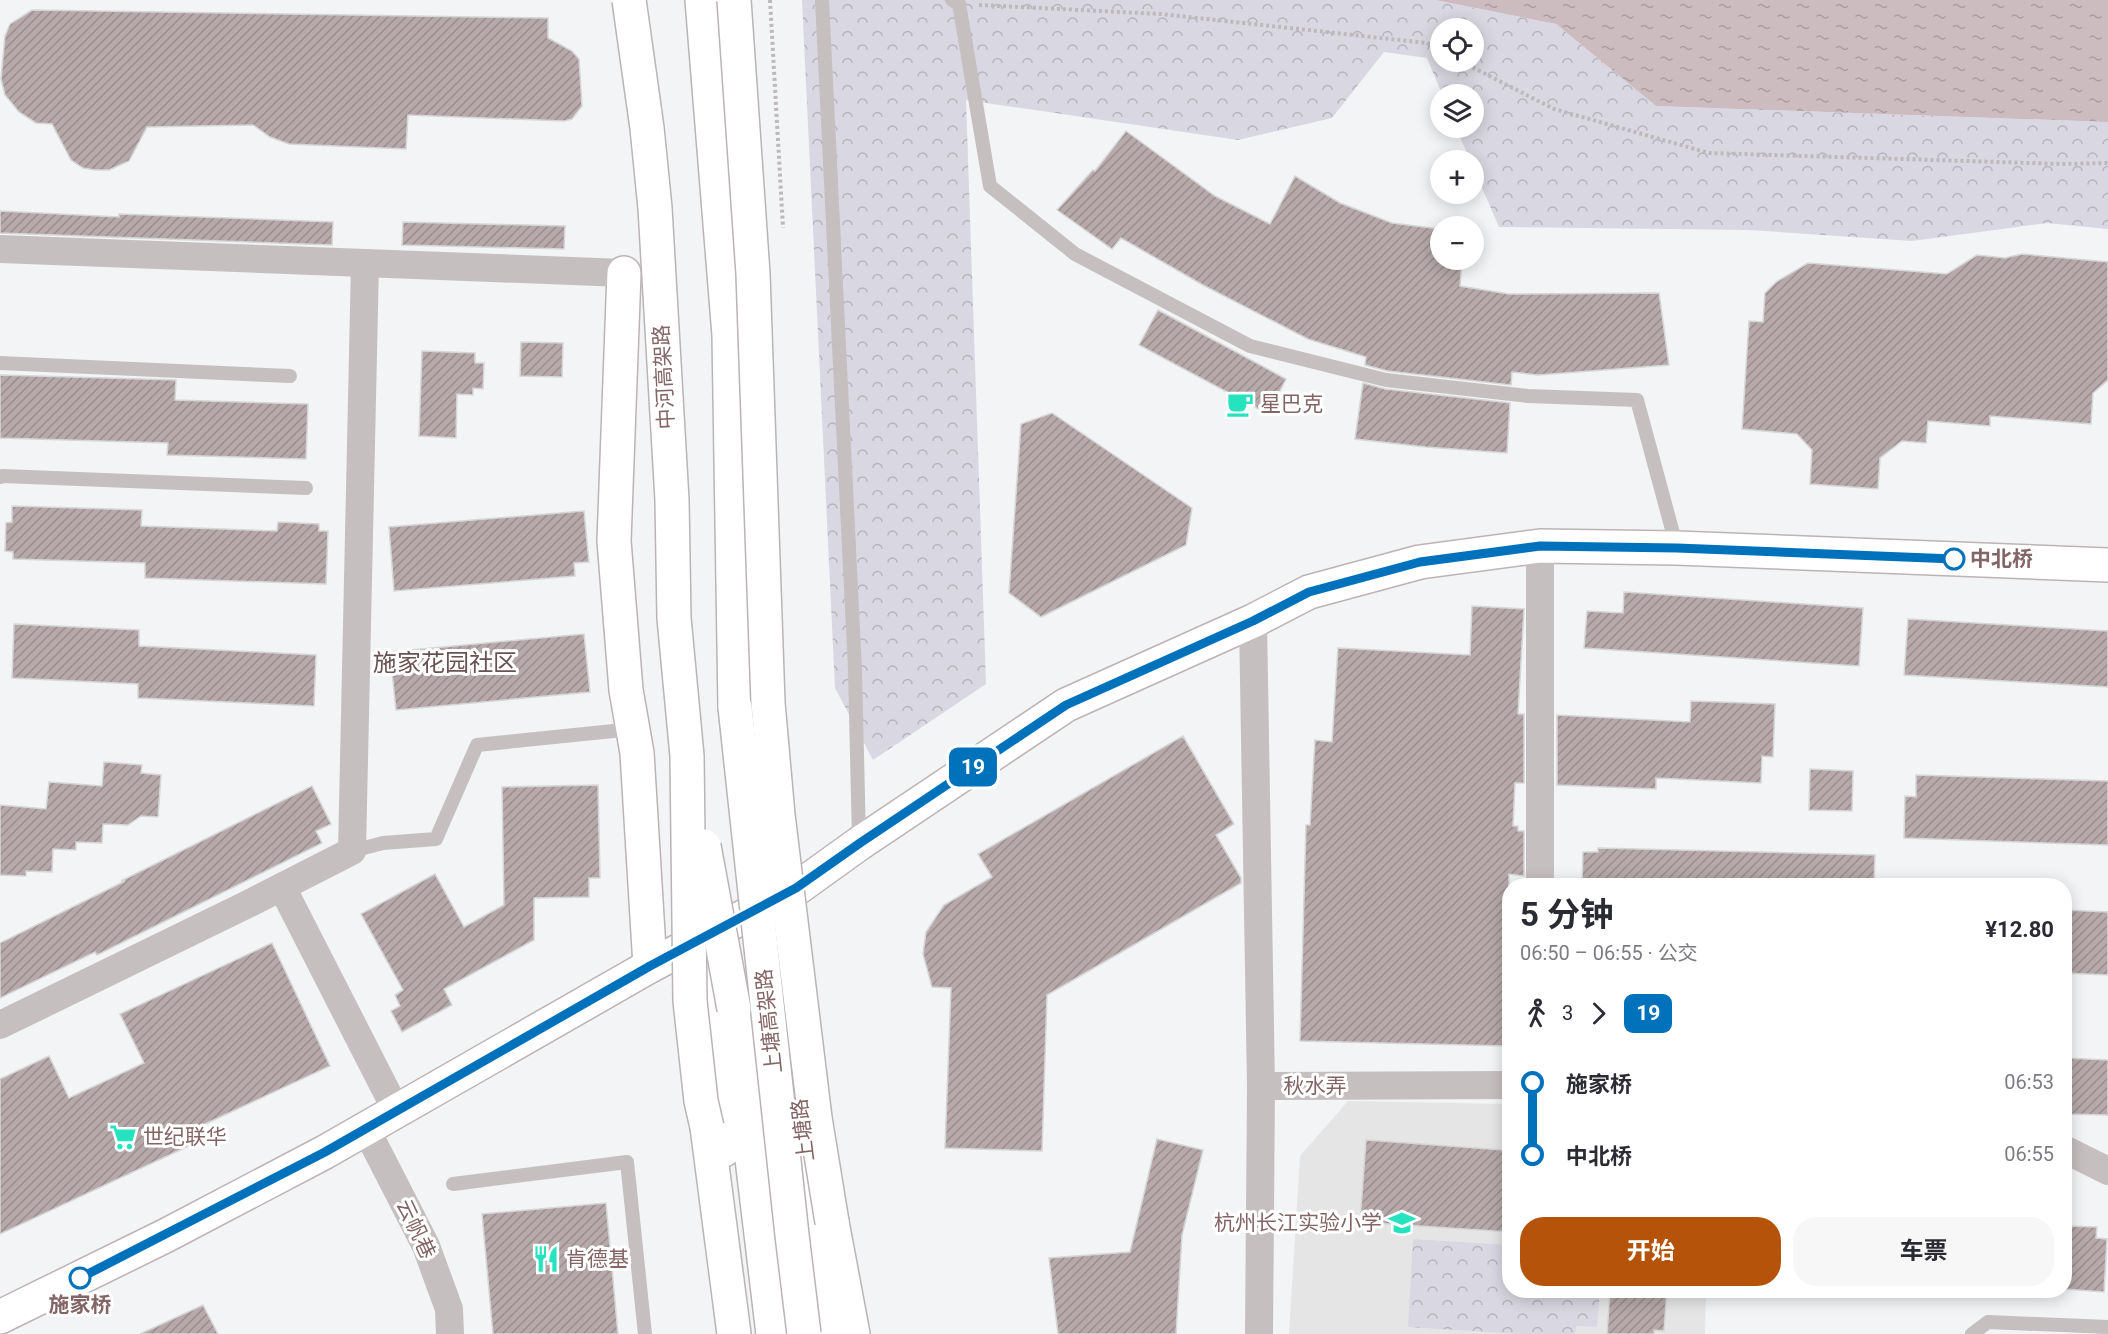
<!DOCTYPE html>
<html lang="zh">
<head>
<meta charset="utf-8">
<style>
  body { margin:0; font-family:Roboto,"Noto Sans SC",sans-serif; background:#f7f7f7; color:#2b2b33; height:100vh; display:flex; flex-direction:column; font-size:22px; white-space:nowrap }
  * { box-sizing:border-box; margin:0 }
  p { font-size:20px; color:#7c7c81 }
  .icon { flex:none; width:33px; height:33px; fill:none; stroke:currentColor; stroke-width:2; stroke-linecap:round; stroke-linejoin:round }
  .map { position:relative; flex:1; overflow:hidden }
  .side { position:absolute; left:1502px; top:878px; width:570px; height:420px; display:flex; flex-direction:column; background:#fff; border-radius:24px; box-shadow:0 3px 15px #0003 }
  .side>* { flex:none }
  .badge { padding:0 12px; border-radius:9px; font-size:21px; line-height:39px }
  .buttons { position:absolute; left:1430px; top:18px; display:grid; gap:12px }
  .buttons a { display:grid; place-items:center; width:54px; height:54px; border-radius:50%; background:#fff; box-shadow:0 3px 15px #0003; font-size:30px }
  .map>.badge { position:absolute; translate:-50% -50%; box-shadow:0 0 0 3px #fff }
  .legs { display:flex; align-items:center; gap:9px; height:66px; padding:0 18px; font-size:20px }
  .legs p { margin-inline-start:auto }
  .headline { display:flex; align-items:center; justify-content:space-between; height:102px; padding:0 18px }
  h1 { font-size:33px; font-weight:700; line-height:45px }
  .cta { display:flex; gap:12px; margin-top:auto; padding:12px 18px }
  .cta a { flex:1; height:69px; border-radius:24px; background:#b45309; color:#fff; font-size:24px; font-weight:700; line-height:69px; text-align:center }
  .cta a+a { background:#f7f7f7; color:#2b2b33 }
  ul { padding:0 18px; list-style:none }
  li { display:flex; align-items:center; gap:21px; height:72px; font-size:22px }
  li i { display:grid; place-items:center; width:9px; height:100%; margin:0 8px; background:currentColor }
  li i::after { content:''; width:15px; height:15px; margin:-8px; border:4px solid; border-radius:50%; background:#fff }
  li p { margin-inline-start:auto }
  li:first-child i { background:linear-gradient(#0000 50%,currentColor 0) }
  li:last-child i { background:linear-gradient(currentColor 50%,#0000 0) }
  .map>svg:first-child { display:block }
</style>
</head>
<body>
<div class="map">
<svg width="2108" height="1334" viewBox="0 0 2108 1334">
  <defs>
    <pattern id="park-crowns" width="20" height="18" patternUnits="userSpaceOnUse" patternTransform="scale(1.5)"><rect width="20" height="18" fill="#d9d8e2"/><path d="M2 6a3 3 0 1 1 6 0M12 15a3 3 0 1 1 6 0" fill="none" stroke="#b5b3bb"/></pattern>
    <pattern id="water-ripples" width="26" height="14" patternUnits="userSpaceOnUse" patternTransform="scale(1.5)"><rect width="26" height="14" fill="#ccbcc0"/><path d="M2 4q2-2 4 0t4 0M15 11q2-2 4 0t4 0" fill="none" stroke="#ab9ca0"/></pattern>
    <pattern id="building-hatch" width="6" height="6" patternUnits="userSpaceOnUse" patternTransform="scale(1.5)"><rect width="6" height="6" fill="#b7a9aa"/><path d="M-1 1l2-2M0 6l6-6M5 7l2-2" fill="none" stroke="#9a8d8e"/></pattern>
  </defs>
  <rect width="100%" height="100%" fill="#f2f4f6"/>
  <polygon fill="#e6e5e6" points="1348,1101 1509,1104 1509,1290 1706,1290 1705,1334 1289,1334 1300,1156"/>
  <g fill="url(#park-crowns)" fill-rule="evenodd">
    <path d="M802 0H1435L1556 24 1656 106 2108 122V229L2047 223 1912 241 1750 230 1499 227 1473 167V160H1470L1456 128H1473V94H1442L1427 58 1384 52 1332 118 1238 140 966 100 986 684 873 760 835 688ZM1440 28H1473V62H1440Z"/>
    <polygon points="1413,1239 1509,1245 1509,1290 1600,1290 1597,1327 1576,1326 1575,1334 1519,1334 1408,1327"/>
  </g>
  <polygon fill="url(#water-ripples)" points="1435,0 2108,0 2108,122 1656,106 1556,24"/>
  <g fill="url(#building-hatch)" stroke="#d5d6d7" stroke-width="1.5">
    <polygon points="32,10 548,18 548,38 572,51 579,59 582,106 572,119 564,121 408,115 406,149 289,144 270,137 253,125 147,127 129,161 109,170 95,170 83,168 71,160 52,124 36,123 19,112 5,95 1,79 5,36 10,24"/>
    <polygon points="1126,131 1215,196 1270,224 1295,176 1340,203 1392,223 1440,229 1440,260 1462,260 1460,286 1509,294 1659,293 1669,365 1538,375 1512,372 1511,385 1388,371 1365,365 1366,357 1308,339 1203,285 1121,238 1112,249 1057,210 1093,170 1095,171"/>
    <polygon points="0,211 119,217 119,214 333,222 332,245 0,233"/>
    <polygon points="403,222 565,226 564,249 402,245"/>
    <polygon points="2022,254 2108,262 2108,380 2093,393 2091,424 1990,416 1990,426 1928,421 1926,443 1902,441 1880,458 1878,489 1810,484 1812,450 1797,434 1742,429 1749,321 1763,322 1765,293 1776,282 1808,263 1947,274 1977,255 2005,258"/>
    <polygon points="1158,310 1286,379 1268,414 1139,345"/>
    <polygon points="521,342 563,343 562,377 520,376"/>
    <polygon points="422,351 475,353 475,363 484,363 483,389 473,388 473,395 457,394 456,438 419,436"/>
    <polygon points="0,375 176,380 175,400 308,404 306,459 167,455 168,443 0,438"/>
    <polygon points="1363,383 1385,389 1510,403 1507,453 1426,447 1355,439"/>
    <polygon points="1052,413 1192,508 1186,545 1041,617 1009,593 1021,424"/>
    <polygon points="12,506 142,510 141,526 277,531 278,522 319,524 319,531 328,531 326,584 145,578 145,563 13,559 13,552 5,551 6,523 12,522"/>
    <polygon points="584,511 589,562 574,563 575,576 394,591 389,527"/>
    <polygon points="1624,592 1863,608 1859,666 1584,648 1587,611 1623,613"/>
    <polygon points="1472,606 1524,609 1518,714 1524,714 1524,783 1515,783 1513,826 1518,826 1518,831 1524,831 1524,876 1509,874 1509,1046 1300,1041 1306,825 1310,825 1315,740 1332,742 1338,648 1470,655"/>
    <polygon points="1908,619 2108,631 2108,687 1904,675"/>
    <polygon points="14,624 139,630 139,646 316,655 314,706 138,698 138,684 12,678"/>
    <polygon points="584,634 590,692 396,710 390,652"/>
    <polygon points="1691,701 1775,704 1773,757 1762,756 1761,783 1656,778 1656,789 1557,785 1557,715 1690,722"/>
    <polygon points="1183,736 1234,824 1216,835 1241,878 1241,883 1047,995 1042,1151 945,1148 951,988 932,987 923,954 926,932 944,905 992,877 978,854"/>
    <polygon points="104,762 142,765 141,773 161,775 158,817 141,816 128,825 103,824 102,843 76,842 76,850 53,849 52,872 26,871 26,876 0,875 0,805 46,809 49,782 102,786"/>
    <polygon points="1810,769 1853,771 1852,811 1809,810"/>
    <polygon points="1916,775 2108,781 2108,845 1904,838 1905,796 1916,797"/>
    <polygon points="598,785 600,878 589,878 589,897 534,898 534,940 444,989 452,1005 402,1032 391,1011 400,1006 395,995 403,990 361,914 435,874 464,927 504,905 502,787"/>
    <polygon points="312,786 331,824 316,831 322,843 97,955 95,952 0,998 0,943 125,881 121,881"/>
    <polygon points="1598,848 1875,855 1874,885 1582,885 1583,852 1598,852"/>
    <polygon points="2064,910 2108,912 2108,975 2064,973"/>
    <polygon points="272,943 330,1066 190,1131 195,1143 0,1234 0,1079 49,1056 69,1098 144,1063 120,1014"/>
    <polygon points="2064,1058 2108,1060 2108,1115 2064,1114"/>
    <polygon points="1157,1139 1203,1150 1182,1235 1176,1334 1058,1334 1049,1258 1130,1252"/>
    <polygon points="1366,1140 1504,1150 1503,1163 1509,1163 1509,1232 1360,1222"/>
    <polygon points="606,1203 618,1334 493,1334 482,1214"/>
    <polygon points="2064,1226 2097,1227 2096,1238 2107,1239 2104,1292 2064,1289"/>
    <polygon points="1610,1290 1667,1290 1664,1331 1654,1330 1654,1334 1607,1334"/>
    <polygon points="203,1305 218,1334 140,1334"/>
  </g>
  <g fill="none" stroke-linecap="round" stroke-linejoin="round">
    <defs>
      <g id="secondary">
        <polyline points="624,273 614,541 626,690 637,753 650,966"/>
        <polyline points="0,1317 165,1236 325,1152 650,966 796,889 860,843 1066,705 1253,621 1309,592 1420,562 1540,546 1677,548 2108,565"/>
      </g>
      <g id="primary">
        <polyline points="703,937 724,1150"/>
        <polyline points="806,1152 819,1262 833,1334"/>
      </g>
      <g id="highway">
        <polyline points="702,0 729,335 735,707"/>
        <polyline points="734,1009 773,1334"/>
        <polyline points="707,1127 734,1334"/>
        <polyline points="832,1222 853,1334"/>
      </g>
    </defs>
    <use href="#secondary" stroke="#bdb3b3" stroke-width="36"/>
    <use href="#primary" stroke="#bab2b2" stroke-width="36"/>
    <use href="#highway" stroke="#bab4b4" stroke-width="36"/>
    <g stroke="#beb9b9" stroke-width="4" stroke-dasharray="3 3" stroke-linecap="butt">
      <polyline points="770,0 783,228"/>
      <polyline points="979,5 1161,14 1427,43 1440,50"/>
      <polyline points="1462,62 1554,109 1709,153 2062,164 2108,163"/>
    </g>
    <g stroke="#c6bfbf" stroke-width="14">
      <polyline points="822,0 855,670 859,840"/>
      <polyline points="952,0 959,4 990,186 1075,254 1250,346 1386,380 1528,396 1637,400 1677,548"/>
      <polyline points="0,363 290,376"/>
      <polyline points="0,477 3,476 306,488"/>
      <polyline points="352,851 383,843 436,839 477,745 633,729"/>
      <polyline points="453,1184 627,1162 645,1334"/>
      <polyline points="1972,1334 1988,1322 2108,1327"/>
    </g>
    <g stroke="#c6bfbf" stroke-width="28">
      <polyline points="0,249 624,273"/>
      <polyline points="1540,546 1540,885"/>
      <polyline points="1253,621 1261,1086"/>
      <polyline points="282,887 397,1112"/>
      <polyline points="0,1025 246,905 352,851 365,263"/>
      <polyline points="366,1129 426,1246 449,1309 450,1334"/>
      <polyline points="2064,1149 2108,1171"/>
      <polyline points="1259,1334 1261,1086 1509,1085"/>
    </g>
    <use href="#secondary" stroke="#fff" stroke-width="33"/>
    <use href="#primary" stroke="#fff" stroke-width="33"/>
    <use href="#highway" stroke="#fff" stroke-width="33"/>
    <defs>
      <g id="highway-bridge">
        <polyline points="629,0 647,128 655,208 672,500 674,618 687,756 690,1001 701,1101 707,1127"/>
        <polyline points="734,0 753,274 768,703 778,815 815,1118 832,1222"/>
        <polyline points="735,707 792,1235 804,1334"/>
        <polyline points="704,846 734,1009"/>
      </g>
    </defs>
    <use href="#highway-bridge" stroke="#bab4b4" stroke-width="36" stroke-linecap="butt"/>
    <use href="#highway-bridge" stroke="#fff" stroke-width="33"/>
  </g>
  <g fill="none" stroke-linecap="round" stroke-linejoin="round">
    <defs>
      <polyline id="line-1" points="80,1278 325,1152 650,966 796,888 860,843 1066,705 1253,621 1309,592 1420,562 1540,546 1677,548 1954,559"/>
    </defs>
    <use href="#line-1" stroke="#fff" stroke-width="14"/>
    <use href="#line-1" stroke="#0072bc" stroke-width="9"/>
  </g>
  <defs>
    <symbol id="cafe-bare" viewBox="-9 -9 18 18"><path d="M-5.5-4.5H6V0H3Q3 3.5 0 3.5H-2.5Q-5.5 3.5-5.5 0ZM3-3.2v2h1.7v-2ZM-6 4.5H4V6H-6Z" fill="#25e3bf" stroke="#fff" stroke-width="2.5" paint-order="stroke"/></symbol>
    <symbol id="supermarket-bare" viewBox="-9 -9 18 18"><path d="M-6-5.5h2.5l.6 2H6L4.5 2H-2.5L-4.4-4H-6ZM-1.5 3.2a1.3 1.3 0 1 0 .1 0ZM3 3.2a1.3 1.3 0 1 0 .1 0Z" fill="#25e3bf" stroke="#fff" stroke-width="2.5" paint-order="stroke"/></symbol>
    <symbol id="school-bare" viewBox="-9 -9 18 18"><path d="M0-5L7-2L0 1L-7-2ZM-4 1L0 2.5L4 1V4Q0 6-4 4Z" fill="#25e3bf" stroke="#fff" stroke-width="2.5" paint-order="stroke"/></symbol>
    <symbol id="restaurant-bare" viewBox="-9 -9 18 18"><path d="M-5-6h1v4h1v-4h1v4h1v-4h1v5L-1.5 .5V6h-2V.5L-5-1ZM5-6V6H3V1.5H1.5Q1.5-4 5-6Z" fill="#25e3bf" stroke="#fff" stroke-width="2.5" paint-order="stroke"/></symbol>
  </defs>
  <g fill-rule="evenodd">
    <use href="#cafe-bare" x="1221" y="385" width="38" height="38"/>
    <use href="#supermarket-bare" x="104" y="1118" width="38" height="38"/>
    <use href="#school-bare" x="1383" y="1204" width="38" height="38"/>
    <use href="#restaurant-bare" x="527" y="1240" width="38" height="38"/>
  </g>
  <g fill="#fff" stroke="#0072bc" stroke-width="3">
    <circle cx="1954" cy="559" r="10"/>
    <circle cx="80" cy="1278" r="10"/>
  </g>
  <g text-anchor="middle" stroke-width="6" stroke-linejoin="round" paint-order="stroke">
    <g font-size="21" fill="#836565" stroke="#fff">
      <text transform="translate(664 377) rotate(-93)" y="7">中河高架路</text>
      <text transform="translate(769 1021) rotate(-96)" y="7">上塘高架路</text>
      <text x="1315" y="1093">秋水弄</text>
      <text transform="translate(803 1130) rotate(-97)" y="7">上塘路</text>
      <text transform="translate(416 1229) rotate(65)" y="7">云帆巷</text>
    </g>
    <g font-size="21" fill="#836565" stroke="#fff" text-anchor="start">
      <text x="1260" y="411">星巴克</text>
      <text x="143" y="1144">世纪联华</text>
      <text x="1382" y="1230" text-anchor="end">杭州长江实验小学</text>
      <text x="566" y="1266">肯德基</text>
    </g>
    <g font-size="21" font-weight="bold" fill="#836565" stroke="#fff" text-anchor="start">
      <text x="1970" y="566">中北桥</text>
      <text x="80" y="1312" text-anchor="middle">施家桥</text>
    </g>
    <g font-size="24" fill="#685352" stroke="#fff">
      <text x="445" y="671">施家花园社区</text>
    </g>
  </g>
</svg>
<div class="buttons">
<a><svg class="icon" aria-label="locate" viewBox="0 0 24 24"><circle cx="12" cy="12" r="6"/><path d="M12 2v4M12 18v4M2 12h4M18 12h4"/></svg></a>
<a><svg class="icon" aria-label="layers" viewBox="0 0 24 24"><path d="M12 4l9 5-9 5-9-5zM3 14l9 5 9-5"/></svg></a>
<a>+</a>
<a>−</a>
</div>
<b class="badge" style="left:973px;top:767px;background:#0072bc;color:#fff">19</b>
<section class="side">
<div class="headline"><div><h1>5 分钟</h1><p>06:50 – 06:55 · 公交</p></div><b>¥12.80</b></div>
<div class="legs"><svg class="icon" aria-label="walk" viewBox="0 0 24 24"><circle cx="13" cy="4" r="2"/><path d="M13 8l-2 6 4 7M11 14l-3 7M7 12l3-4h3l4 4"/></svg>3<svg class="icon" aria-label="forward" viewBox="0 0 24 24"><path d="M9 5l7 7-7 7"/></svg><b class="badge" style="background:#0072bc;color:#fff">19</b></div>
<ul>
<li><i style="color:#0072bc"></i><b>施家桥</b><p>06:53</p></li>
<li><i style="color:#0072bc"></i><b>中北桥</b><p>06:55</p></li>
</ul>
<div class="cta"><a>开始</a><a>车票</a></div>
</section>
</div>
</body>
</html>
